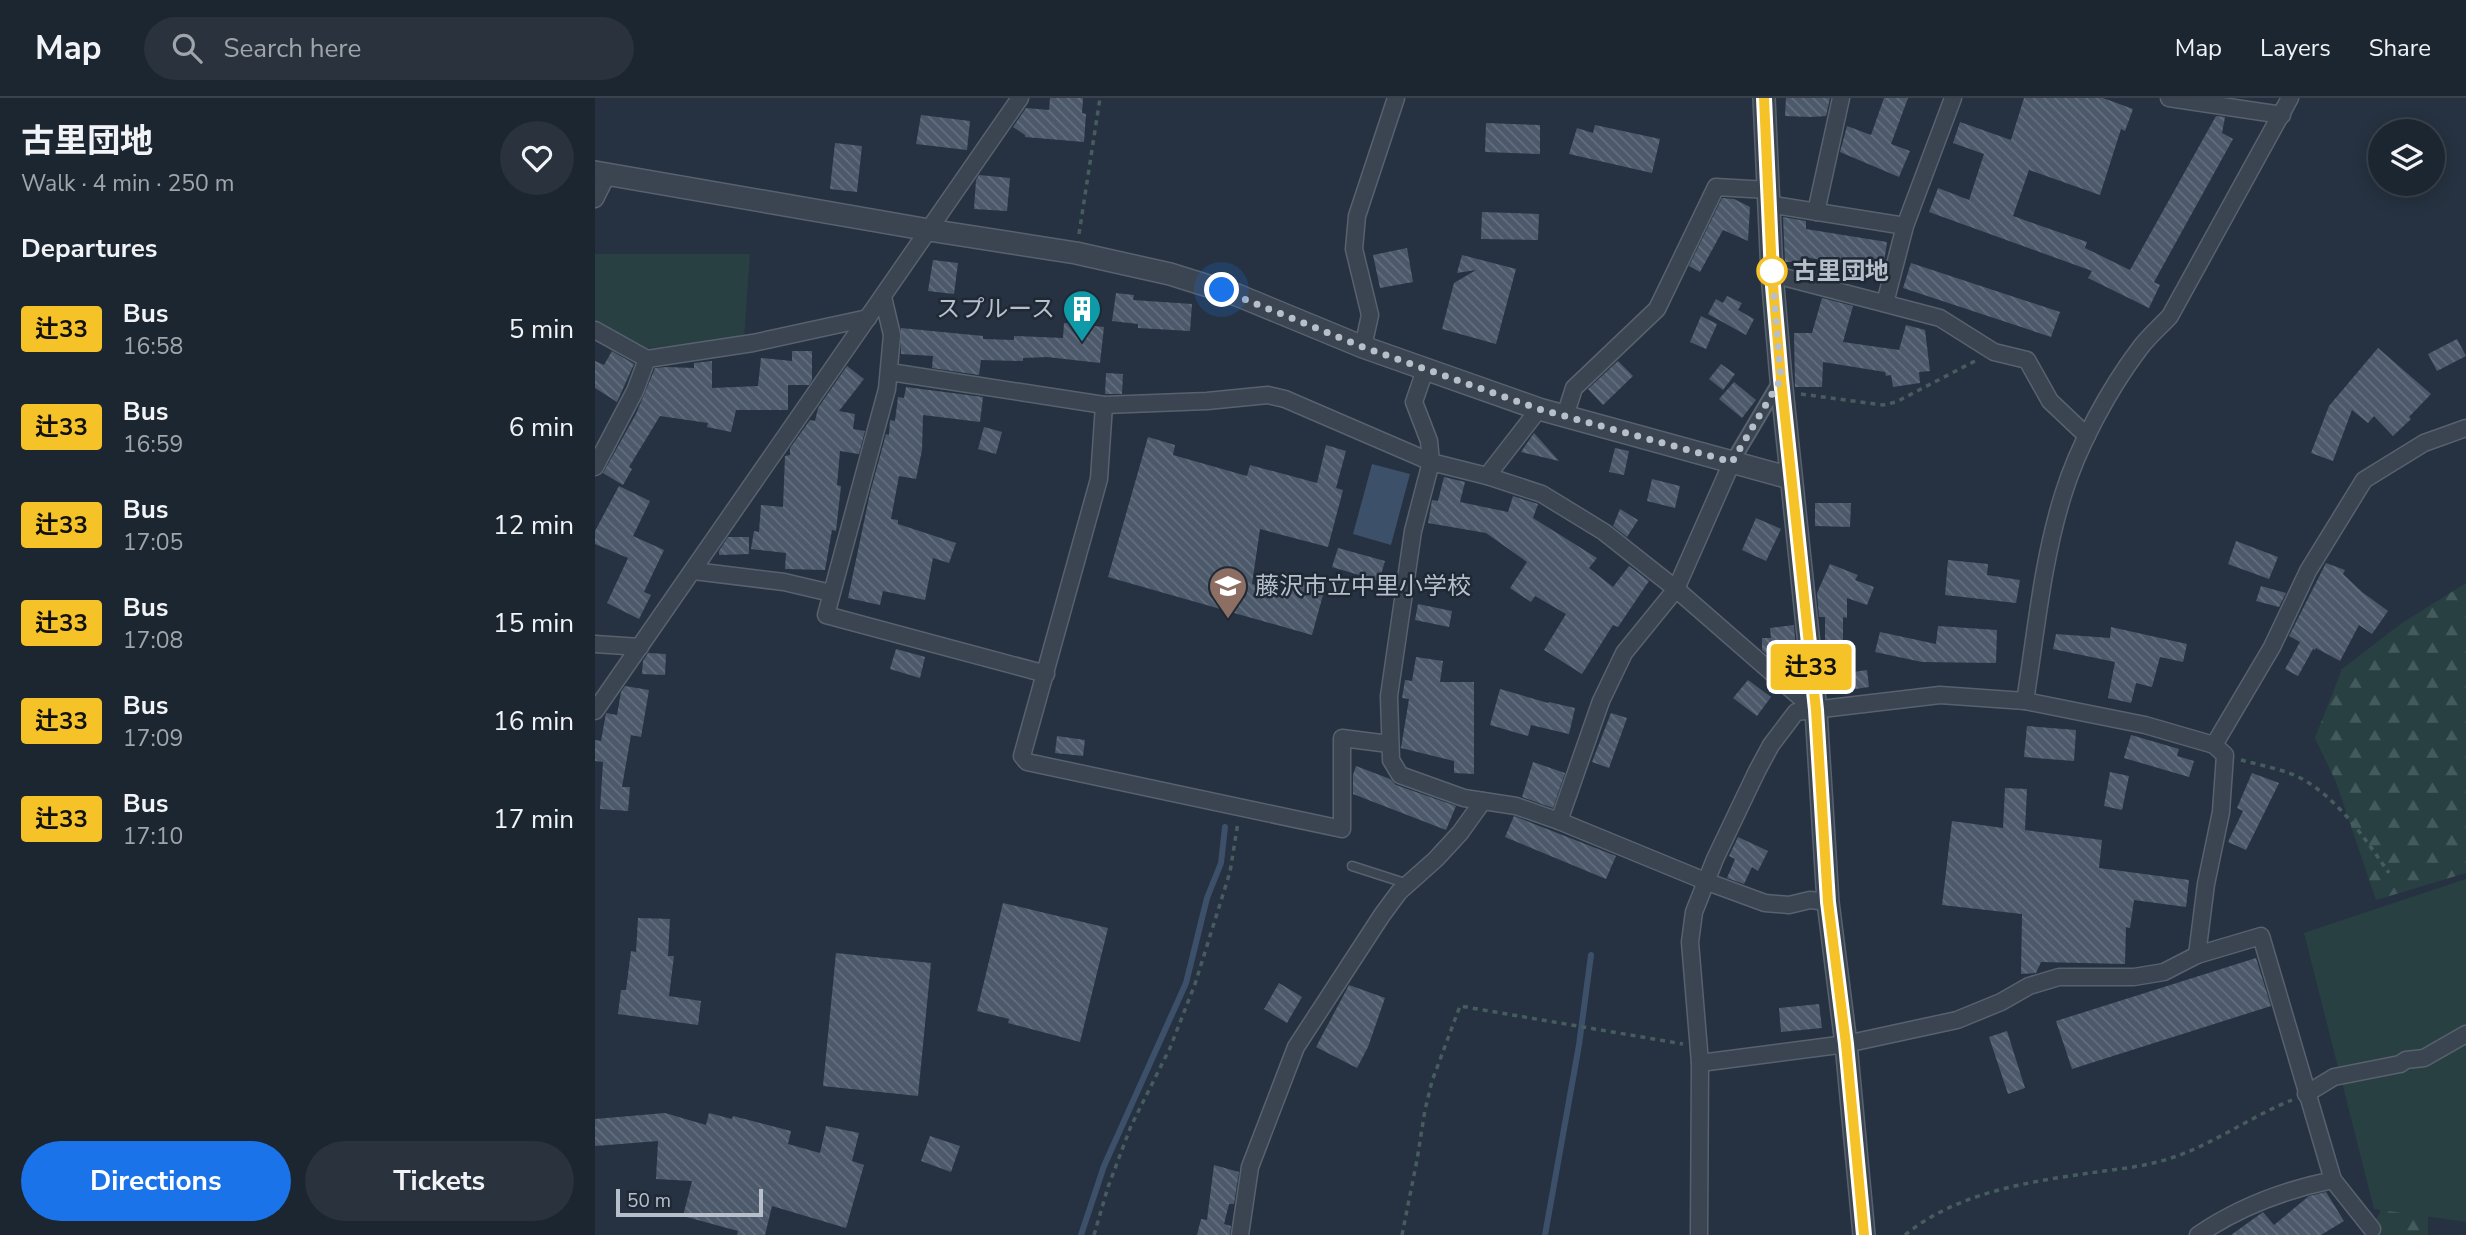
<!DOCTYPE html>
<html lang="en">
<head>
<meta charset="utf-8">
<style>
  body { margin:0; font-family:"Nunito Sans","Noto Sans JP",sans-serif; background:#29323d; color:#f1f3f6; height:100vh; display:flex; flex-direction:column; font-size:26px; white-space:nowrap }
  * { box-sizing:border-box; margin:0 }
  p { font-size:23px; color:#a0a5ab }
  .icon { flex:none; width:38px; height:38px; fill:none; stroke:currentColor; stroke-width:2; stroke-linecap:round; stroke-linejoin:round }
  .map { position:relative; flex:1; overflow:hidden }
  .details { display:flex; flex-direction:column; background:#1c2631; width:595px }
  .details>* { flex:none }
  .badge { padding:0 14px; border-radius:5px; font-size:24px; line-height:46px }
  .fabs { position:absolute; left:1773px; top:21px; display:grid; gap:14px }
  .fabs a { display:grid; place-items:center; width:77px; height:77px; border-radius:50%; background:#1c2631; box-shadow:0 4px 18px #0003,0 0 0 2px #3a434d; font-size:35px }
  .scale { position:absolute; left:21px; bottom:18px; width:147px; box-sizing:border-box; padding-left:7px; border:4px solid #b7bfcb; border-top:0; font-size:19px; line-height:24px; white-space:nowrap; color:#b7bfcb; -webkit-text-stroke:5px #1f2936; paint-order:stroke }
  .you { position:absolute; width:35px; height:35px; margin:-18px; border:5px solid #fff; border-radius:50%; background:#1a73e8; box-shadow:0 0 0 10px #1a73e833 }
  .map>.badge { position:absolute; translate:-50% -50%; box-shadow:0 0 0 4px #fff }
  h2 { padding:0 21px; font-size:26px; line-height:63px }
  .round { display:grid; place-items:center; flex:none; width:74px; height:74px; border-radius:37px; background:#29323d }
  .headline { display:flex; align-items:center; justify-content:space-between; height:119px; padding:0 21px }
  h1 { font-size:33px; font-weight:700; line-height:52px }
  .action { display:flex; gap:14px; margin-top:auto; padding:14px 21px }
  .action a { flex:1; height:80px; border-radius:42px; background:#1a73e8; color:#fff; font-size:28px; font-weight:700; line-height:80px; text-align:center }
  .action a+a { background:#29323d; color:#f1f3f6 }
  ul { padding:0; list-style:none }
  li { display:flex; align-items:center; gap:21px; height:98px; padding:0 21px }
  li div { flex:1 }
  li b { display:block; font-size:26px }
  li em { font-style:normal }
  li .badge { min-width:77px; font-weight:700; text-align:center }
  header { display:flex; align-items:center; gap:42px; box-sizing:border-box; height:98px; padding:0 35px; background:#1c2631; border-bottom:2px solid #3a434d }
  header strong { font-size:33px }
  nav { display:flex; gap:38px; margin-inline-start:auto; font-size:24px }
  .search { width:490px; height:63px; background:#29323d; display:flex; align-items:center; gap:18px; box-sizing:border-box; padding:0 24px; border-radius:38px; color:#a0a5ab; font-size:26px }
  main { display:flex; flex:1; min-height:0 }
  .map>svg:first-child { display:block }
</style>
</head>
<body>
<header>
<strong>Map</strong>
<div class="search"><svg class="icon" aria-label="search" viewBox="0 0 24 24"><circle cx="10" cy="10" r="6"/><path d="M15 15l6 6"/></svg>Search here</div>
<nav><a>Map</a><a>Layers</a><a>Share</a></nav>
</header>
<main>
<section class="details">
<div class="headline"><div><h1>古里団地</h1><p>Walk · 4 min · 250 m</p></div><a class="round"><svg class="icon" aria-label="heart" viewBox="0 0 24 24"><path d="M12 20l-8-8c-3-5 5-10 8-4 3-6 11-1 8 4z"/></svg></a></div>
<h2>Departures</h2>
<ul>
<li><span class="badge" style="background:#f5c228;color:#111">辻33</span><div><b>Bus</b><p>16:58</p></div><em>5 min</em></li>
<li><span class="badge" style="background:#f5c228;color:#111">辻33</span><div><b>Bus</b><p>16:59</p></div><em>6 min</em></li>
<li><span class="badge" style="background:#f5c228;color:#111">辻33</span><div><b>Bus</b><p>17:05</p></div><em>12 min</em></li>
<li><span class="badge" style="background:#f5c228;color:#111">辻33</span><div><b>Bus</b><p>17:08</p></div><em>15 min</em></li>
<li><span class="badge" style="background:#f5c228;color:#111">辻33</span><div><b>Bus</b><p>17:09</p></div><em>16 min</em></li>
<li><span class="badge" style="background:#f5c228;color:#111">辻33</span><div><b>Bus</b><p>17:10</p></div><em>17 min</em></li>
</ul>
<div class="action"><a>Directions</a><a>Tickets</a></div>
</section>
<div class="map">
<svg width="1871" height="1137" viewBox="0 0 1871 1137">
  <defs>
    <pattern id="forest-firs" width="22" height="20" patternUnits="userSpaceOnUse" patternTransform="scale(1.75)"><rect width="22" height="20" fill="#284042"/><path d="M5 1l3.5 6h-7zM16 11l3.5 6h-7z" fill="#455a5c"/></pattern>
    <pattern id="building-back-hatch" width="6" height="6" patternUnits="userSpaceOnUse" patternTransform="scale(1.75)"><rect width="6" height="6" fill="#4c596a"/><path d="M-1 5l2 2M0 0l6 6M5-1l2 2" fill="none" stroke="#646f7e"/></pattern>
  </defs>
  <rect width="100%" height="100%" fill="#263241"/>
  <g fill="url(#forest-firs)">
    <polygon points="1871,485 1871,775 1781,802 1741,684 1720,640 1747,571 1807,525"/>
    <polygon points="1799,1084 1833,1115 1833,1137 1774,1137"/>
  </g>
  <g fill="#284042">
    <polygon points="0,156 155,156 149,240 46,251 0,225"/>
    <polygon points="1871,781 1871,1124 1779,1111 1709,835"/>
  </g>
  <polygon fill="#3c506a" points="777,366 815,376 796,447 758,436"/>
  <g fill="none" stroke-linecap="round" stroke-linejoin="round">
    <g stroke="#3c506a" stroke-width="6">
      <polyline points="486,1137 509,1068 591,885 612,800 626,765 630,729"/>
      <polyline points="950,1137 984,947 996,857"/>
    </g>
  </g>
  <g fill="url(#building-back-hatch)">
    <polygon points="455,0 488,0 487,15 491,16 489,44 430,39 430,37 418,29 431,10 454,12"/>
    <polygon points="1191,0 1235,0 1231,18 1216,19 1190,18"/>
    <polygon points="1289,0 1313,0 1296,46 1315,53 1304,79 1245,54 1252,28 1276,37"/>
    <polygon points="1429,0 1508,0 1538,11 1530,33 1526,31 1505,97 1434,72 1418,118 1492,144 1490,150 1535,172 1621,18 1630,19 1627,35 1638,41 1559,184 1565,187 1554,210 1493,180 1497,173 1334,114 1343,90 1374,102 1389,56 1358,45 1365,24 1416,42"/>
    <polygon points="326,17 375,23 372,52 321,46"/>
    <polygon points="891,25 945,27 945,56 890,54"/>
    <polygon points="1000,27 1065,41 1057,75 974,56 982,30 998,35"/>
    <polygon points="240,45 267,48 262,94 235,91"/>
    <polygon points="384,77 415,80 412,113 379,111 381,82"/>
    <polygon points="1127,100 1139,101 1155,109 1153,143 1128,132 1105,174 1094,168"/>
    <polygon points="887,114 944,116 943,142 886,141"/>
    <polygon points="1188,119 1211,123 1211,131 1292,144 1288,172 1209,159 1209,164 1190,164"/>
    <polygon points="812,150 818,184 785,190 778,157"/>
    <polygon points="867,157 921,171 901,246 847,231 859,185 881,172 862,175"/>
    <polygon points="338,162 363,165 359,196 333,193"/>
    <polygon points="1316,165 1465,214 1456,239 1308,190"/>
    <polygon points="521,195 539,197 538,202 597,206 595,233 543,230 543,226 517,223"/>
    <polygon points="1132,198 1147,205 1143,212 1159,221 1151,237 1113,216 1121,201 1128,205"/>
    <polygon points="1227,200 1258,208 1248,244 1304,252 1311,227 1330,232 1335,273 1324,274 1325,285 1298,289 1296,277 1291,278 1290,274 1228,264 1227,289 1200,289 1199,235 1217,235"/>
    <polygon points="1106,218 1122,226 1111,251 1095,244"/>
    <polygon points="469,225 509,229 505,265 452,259 428,260 428,263 386,262 384,277 337,270 338,258 306,256 306,230 388,238 388,241 419,242 419,238 468,240"/>
    <polygon points="1862,241 1871,258 1842,273 1833,256"/>
    <polygon points="1783,250 1836,296 1814,319 1816,321 1798,338 1779,318 1773,325 1757,312 1738,363 1716,355 1734,308"/>
    <polygon points="17,253 39,266 22,304 0,290 0,263 9,267"/>
    <polygon points="197,253 217,253 217,282 214,287 193,287 193,312 141,312 136,334 112,329 113,325 65,318 34,369 37,371 28,387 8,375 41,316 60,270 72,269 99,270 99,265 117,263 117,290 163,288 166,260 197,263"/>
    <polygon points="1023,263 1038,278 1008,307 993,291"/>
    <polygon points="1126,266 1140,276 1128,292 1114,281"/>
    <polygon points="252,268 269,281 244,313 260,316 258,331 270,333 264,356 245,353 242,387 246,388 241,433 237,432 230,472 190,471 191,455 156,451 159,433 164,434 166,407 188,409 190,358 195,357 195,350 215,322 220,323 223,310"/>
    <polygon points="511,275 528,276 527,296 510,296"/>
    <polygon points="1139,284 1161,302 1147,320 1124,301"/>
    <polygon points="311,289 388,299 385,324 328,317 327,352 321,381 304,378 296,421 303,422 303,426 361,445 354,465 338,460 330,502 288,493 285,507 253,500 275,395 291,336 294,337 295,322 300,323 303,299 309,300"/>
    <polygon points="389,329 407,334 401,356 383,351"/>
    <polygon points="939,335 964,363 926,354"/>
    <polygon points="553,339 580,347 578,357 652,378 655,367 722,385 731,347 751,353 741,390 748,392 733,449 665,431 657,486 686,495 691,475 731,486 717,537 513,479"/>
    <polygon points="1020,350 1034,353 1029,377 1014,374"/>
    <polygon points="849,379 870,384 865,404 913,414 918,398 943,406 938,420 1002,460 994,470 1018,489 1034,468 1054,483 1023,529 1018,527 987,576 949,552 971,516 940,498 936,504 915,490 932,464 891,435 833,425 837,402 843,403"/>
    <polygon points="1057,381 1085,388 1080,410 1052,403"/>
    <polygon points="24,388 55,403 38,438 69,452 49,494 56,497 44,521 12,505 33,460 0,446 0,433"/>
    <polygon points="1220,405 1256,405 1255,429 1220,428"/>
    <polygon points="1025,411 1043,422 1032,439 1018,428"/>
    <polygon points="1161,420 1186,431 1171,463 1147,452"/>
    <polygon points="133,439 154,439 154,456 124,457 124,453"/>
    <polygon points="1641,443 1683,459 1674,481 1633,466"/>
    <polygon points="743,450 790,463 784,483 737,469"/>
    <polygon points="1353,462 1393,466 1392,477 1425,482 1421,505 1350,497"/>
    <polygon points="1731,465 1750,472 1748,476 1767,494 1793,513 1777,536 1764,527 1745,563 1721,550 1720,552 1718,551 1703,578 1690,571 1705,544 1694,538"/>
    <polygon points="1235,466 1263,477 1260,482 1279,489 1272,507 1252,500 1252,520 1248,519 1248,555 1230,555 1230,519 1224,519 1222,495"/>
    <polygon points="1666,488 1691,495 1684,509 1661,503"/>
    <polygon points="823,506 857,513 854,529 820,522"/>
    <polygon points="1199,527 1203,581 1200,581 1187,569 1186,557 1173,557 1167,552 1167,540 1176,540 1175,530"/>
    <polygon points="1343,528 1402,532 1401,565 1327,564 1280,554 1285,534 1341,546"/>
    <polygon points="1516,529 1592,546 1588,564 1565,559 1557,589 1541,585 1536,605 1513,600 1520,564 1458,551 1461,536 1515,540"/>
    <polygon points="301,551 330,559 325,580 295,571"/>
    <polygon points="53,555 71,556 70,577 47,576 48,563"/>
    <polygon points="821,559 848,563 845,584 879,584 879,676 859,675 859,663 806,650 814,601 807,600 810,582 817,583"/>
    <polygon points="1272,572 1274,589 1247,593 1244,576"/>
    <polygon points="1153,582 1176,599 1162,618 1138,600"/>
    <polygon points="30,588 54,592 46,639 36,637 27,689 35,689 33,713 5,711 8,664 0,663 0,642 6,643 11,615 22,617 26,594"/>
    <polygon points="905,591 953,605 954,604 980,610 974,636 936,627 933,638 895,627"/>
    <polygon points="1016,615 1032,620 1014,670 997,664"/>
    <polygon points="1432,628 1481,632 1479,663 1429,659"/>
    <polygon points="1536,637 1584,651 1582,658 1599,663 1594,679 1529,660"/>
    <polygon points="462,638 490,642 488,658 460,655"/>
    <polygon points="938,664 970,675 958,710 927,699"/>
    <polygon points="761,668 795,681 801,687 861,708 851,732 758,696 758,677"/>
    <polygon points="1515,674 1534,678 1527,712 1509,708"/>
    <polygon points="1657,675 1684,685 1651,752 1633,744 1648,713 1642,710"/>
    <polygon points="1410,690 1432,691 1430,732 1507,742 1504,770 1594,782 1591,809 1539,802 1535,830 1531,829 1530,866 1446,864 1441,875 1426,876 1427,816 1347,807 1357,723 1408,730"/>
    <polygon points="919,718 1021,758 1011,781 910,739"/>
    <polygon points="1143,739 1173,753 1163,773 1157,769 1149,786 1132,780 1140,761 1134,758"/>
    <polygon points="408,805 513,830 485,944 413,925 414,921 382,913"/>
    <polygon points="43,820 75,821 73,858 79,858 74,898 106,903 103,927 23,916 26,892 31,892 36,853 41,854"/>
    <polygon points="241,855 336,865 323,998 228,988"/>
    <polygon points="1661,860 1676,908 1477,971 1461,923"/>
    <polygon points="684,885 707,899 692,925 669,911"/>
    <polygon points="754,887 790,900 773,949 762,970 721,949"/>
    <polygon points="1224,906 1227,930 1186,934 1184,910"/>
    <polygon points="1412,933 1430,990 1413,996 1394,939"/>
    <polygon points="70,1015 111,1027 114,1015 137,1021 138,1018 196,1033 193,1046 225,1055 231,1028 264,1035 257,1063 269,1067 251,1130 177,1108 170,1137 142,1137 143,1133 88,1118 97,1083 61,1081 63,1043 0,1048 0,1021"/>
    <polygon points="335,1038 365,1048 356,1074 326,1063"/>
    <polygon points="619,1067 644,1074 639,1106 634,1106 629,1126 636,1128 635,1137 602,1137 606,1121 612,1122"/>
    <polygon points="1731,1094 1749,1123 1726,1137 1636,1137 1668,1114 1679,1127 1714,1098"/>
  </g>
  <g fill="none" stroke-linecap="round" stroke-linejoin="round">
    <defs>
      <polyline id="service" points="757,768 813,786"/>
      <polyline id="pedestrian" points="1137,364 1185,283"/>
      <g id="minor">
        <polyline points="1574,0 1687,17"/>
        <polyline points="0,101 12,77"/>
        <polyline points="1173,106 1310,128"/>
        <polyline points="1221,114 1246,0"/>
        <polyline points="1177,176 1345,220 1399,254 1432,262 1455,303 1492,338"/>
        <polyline points="288,199 297,237 292,291 231,517 451,576"/>
        <polyline points="1290,205 1310,128 1358,0"/>
        <polyline points="0,232 52,261 158,245 273,220"/>
        <polyline points="768,249 775,217 759,151 762,118 801,0"/>
        <polyline points="830,272 819,304 834,343 836,364 818,433 794,598 796,662 805,677 869,700 921,708 964,723 1110,783 1170,805 1194,807 1215,802 1233,804"/>
        <polyline points="295,274 509,307 612,303 673,297 690,301 836,364 892,378 947,396 1009,434 1081,491 1221,613"/>
        <polyline points="509,307 504,381 427,658 432,664 747,731 747,640 794,646"/>
        <polyline points="970,318 979,290 1062,211 1121,89 1173,92"/>
        <polyline points="0,369 40,293 52,261"/>
        <polyline points="892,378 944,311"/>
        <polyline points="99,473 189,484 236,495"/>
        <polyline points="0,546 45,549"/>
        <path d="M1430 603C1441 535 1447 464 1468 397 1483 348 1514 291 1545 250 1554 238 1565 229 1575 218L1695 0"/>
        <polyline points="0,613 425,0"/>
        <polyline points="1619,647 1677,549 1713,473 1769,382 1829,345 1871,330"/>
        <polyline points="964,723 1006,603 1029,555 1081,491 1137,364"/>
        <polyline points="1105,965 1251,946 1362,922 1406,904 1434,888 1464,879 1539,879 1569,874 1602,857"/>
        <polyline points="1711,996 1739,979 1805,966 1811,962 1829,960 1871,936"/>
        <polyline points="645,1137 655,1069 701,949 787,817 804,794 841,761 865,735 888,703"/>
        <polyline points="1104,1137 1105,965 1095,844 1099,814 1120,761 1162,673 1176,647 1201,614 1345,597 1430,603 1550,627 1619,647 1630,657 1626,714 1611,786 1602,857 1666,838 1738,1082 1777,1131"/>
        <path d="M1603 1137C1644 1109 1689 1092 1738 1082"/>
      </g>
      <g id="tertiary">
        <polyline points="1169,0 1177,176 1186,281 1221,613 1233,804 1251,946 1269,1137"/>
        <polyline points="0,74 334,132 481,155 575,176 642,197 768,249 944,311 1195,380"/>
      </g>
    </defs>
    <use href="#service" stroke="#58626e" stroke-width="11"/>
    <use href="#pedestrian" stroke="#58626e" stroke-width="16"/>
    <use href="#minor" stroke="#58626e" stroke-width="19"/>
    <use href="#tertiary" stroke="#58626e" stroke-width="24"/>
    <g stroke="#475c5f" stroke-width="3.5" stroke-dasharray="5 5" stroke-linecap="butt">
      <polyline points="484,136 505,0"/>
      <polyline points="1206,296 1288,307 1301,304 1380,263"/>
      <path d="M1646 662C1664 667 1693 672 1709 682 1745 703 1771 742 1794 775"/>
      <polyline points="499,1137 513,1089 536,1028 575,950 600,886 635,774 643,724"/>
      <polyline points="807,1137 822,1062 830,1012 837,983 865,908 1088,946"/>
      <path d="M1310 1137C1362 1094 1437 1083 1502 1074 1523 1071 1545 1069 1566 1063 1612 1051 1652 1020 1697 1002"/>
    </g>
    <use href="#service" stroke="#3b4451" stroke-width="8"/>
    <use href="#pedestrian" stroke="#3b4451" stroke-width="12"/>
    <use href="#minor" stroke="#3b4451" stroke-width="16"/>
    <use href="#tertiary" stroke="#3b4451" stroke-width="21"/>
  </g>
  <g fill="none" stroke-linecap="round" stroke-linejoin="round">
    <defs>
      <polyline id="line" points="1169,0 1177,176 1186,281 1221,612 1233,804 1251,946 1269,1137"/>
    </defs>
    <use href="#line" stroke="#fff" stroke-width="16"/>
    <use href="#line" stroke="#f5c228" stroke-width="10"/>
    <polyline stroke="#b7bfcb" stroke-width="7" stroke-dasharray="0 12.6" points="627,192 768,249 944,311 1137,364 1186,281 1177,173"/>
  </g>
  <defs>
    <symbol id="building-pin" viewBox="-11 -11 22 30"><path d="M0 17L-7.5 6A9.5 9.5 0 1 1 7.5 6Z" fill="#0f9aa8" stroke="#1f2936"/><path d="M-4-6H4V6H1V3H-1V6H-4ZM-2.5-4.3h1.7v1.8h-1.7ZM.8-4.3h1.7v1.8H.8ZM-2.5-1h1.7V.8h-1.7ZM.8-1h1.7V.8H.8Z" fill="#fff"/></symbol>
    <symbol id="school-pin" viewBox="-11 -11 22 30"><path d="M0 17L-7.5 6A9.5 9.5 0 1 1 7.5 6Z" fill="#8d6e63" stroke="#1f2936"/><path d="M0-5L7-2L0 1L-7-2ZM-4 1L0 2.5L4 1V4Q0 6-4 4Z" fill="#fff"/></symbol>
  </defs>
  <g fill-rule="evenodd">
    <use href="#building-pin" x="465" y="189" width="44" height="60"/>
    <use href="#school-pin" x="611" y="466" width="44" height="60"/>
  </g>
  <circle fill="#fff" stroke="#f5c228" stroke-width="3.5" cx="1177" cy="173" r="14"/>
  <g text-anchor="middle" stroke-width="5" stroke-linejoin="round" paint-order="stroke">
    <g font-size="24" font-weight="bold" fill="#b7bfcb" stroke="#1f2936" text-anchor="start">
      <text x="1198" y="181">古里団地</text>
    </g>
    <g font-size="24" fill="#b7bfcb" stroke="#1f2936" text-anchor="end">
      <text x="460" y="219">スプルース</text>
      <text x="660" y="496" text-anchor="start">藤沢市立中里小学校</text>
    </g>
  </g>
</svg>
<div class="fabs">
<a><svg class="icon" aria-label="layers" viewBox="0 0 24 24"><path d="M12 4l9 5-9 5-9-5zM3 14l9 5 9-5"/></svg></a>
</div>
<div class="scale">50 m</div>
<div class="you" style="left:627px;top:192px"></div>
<b class="badge" style="left:1216px;top:569px;background:#f5c228;color:#111">辻33</b>
</div>
</main>
</body>
</html>
